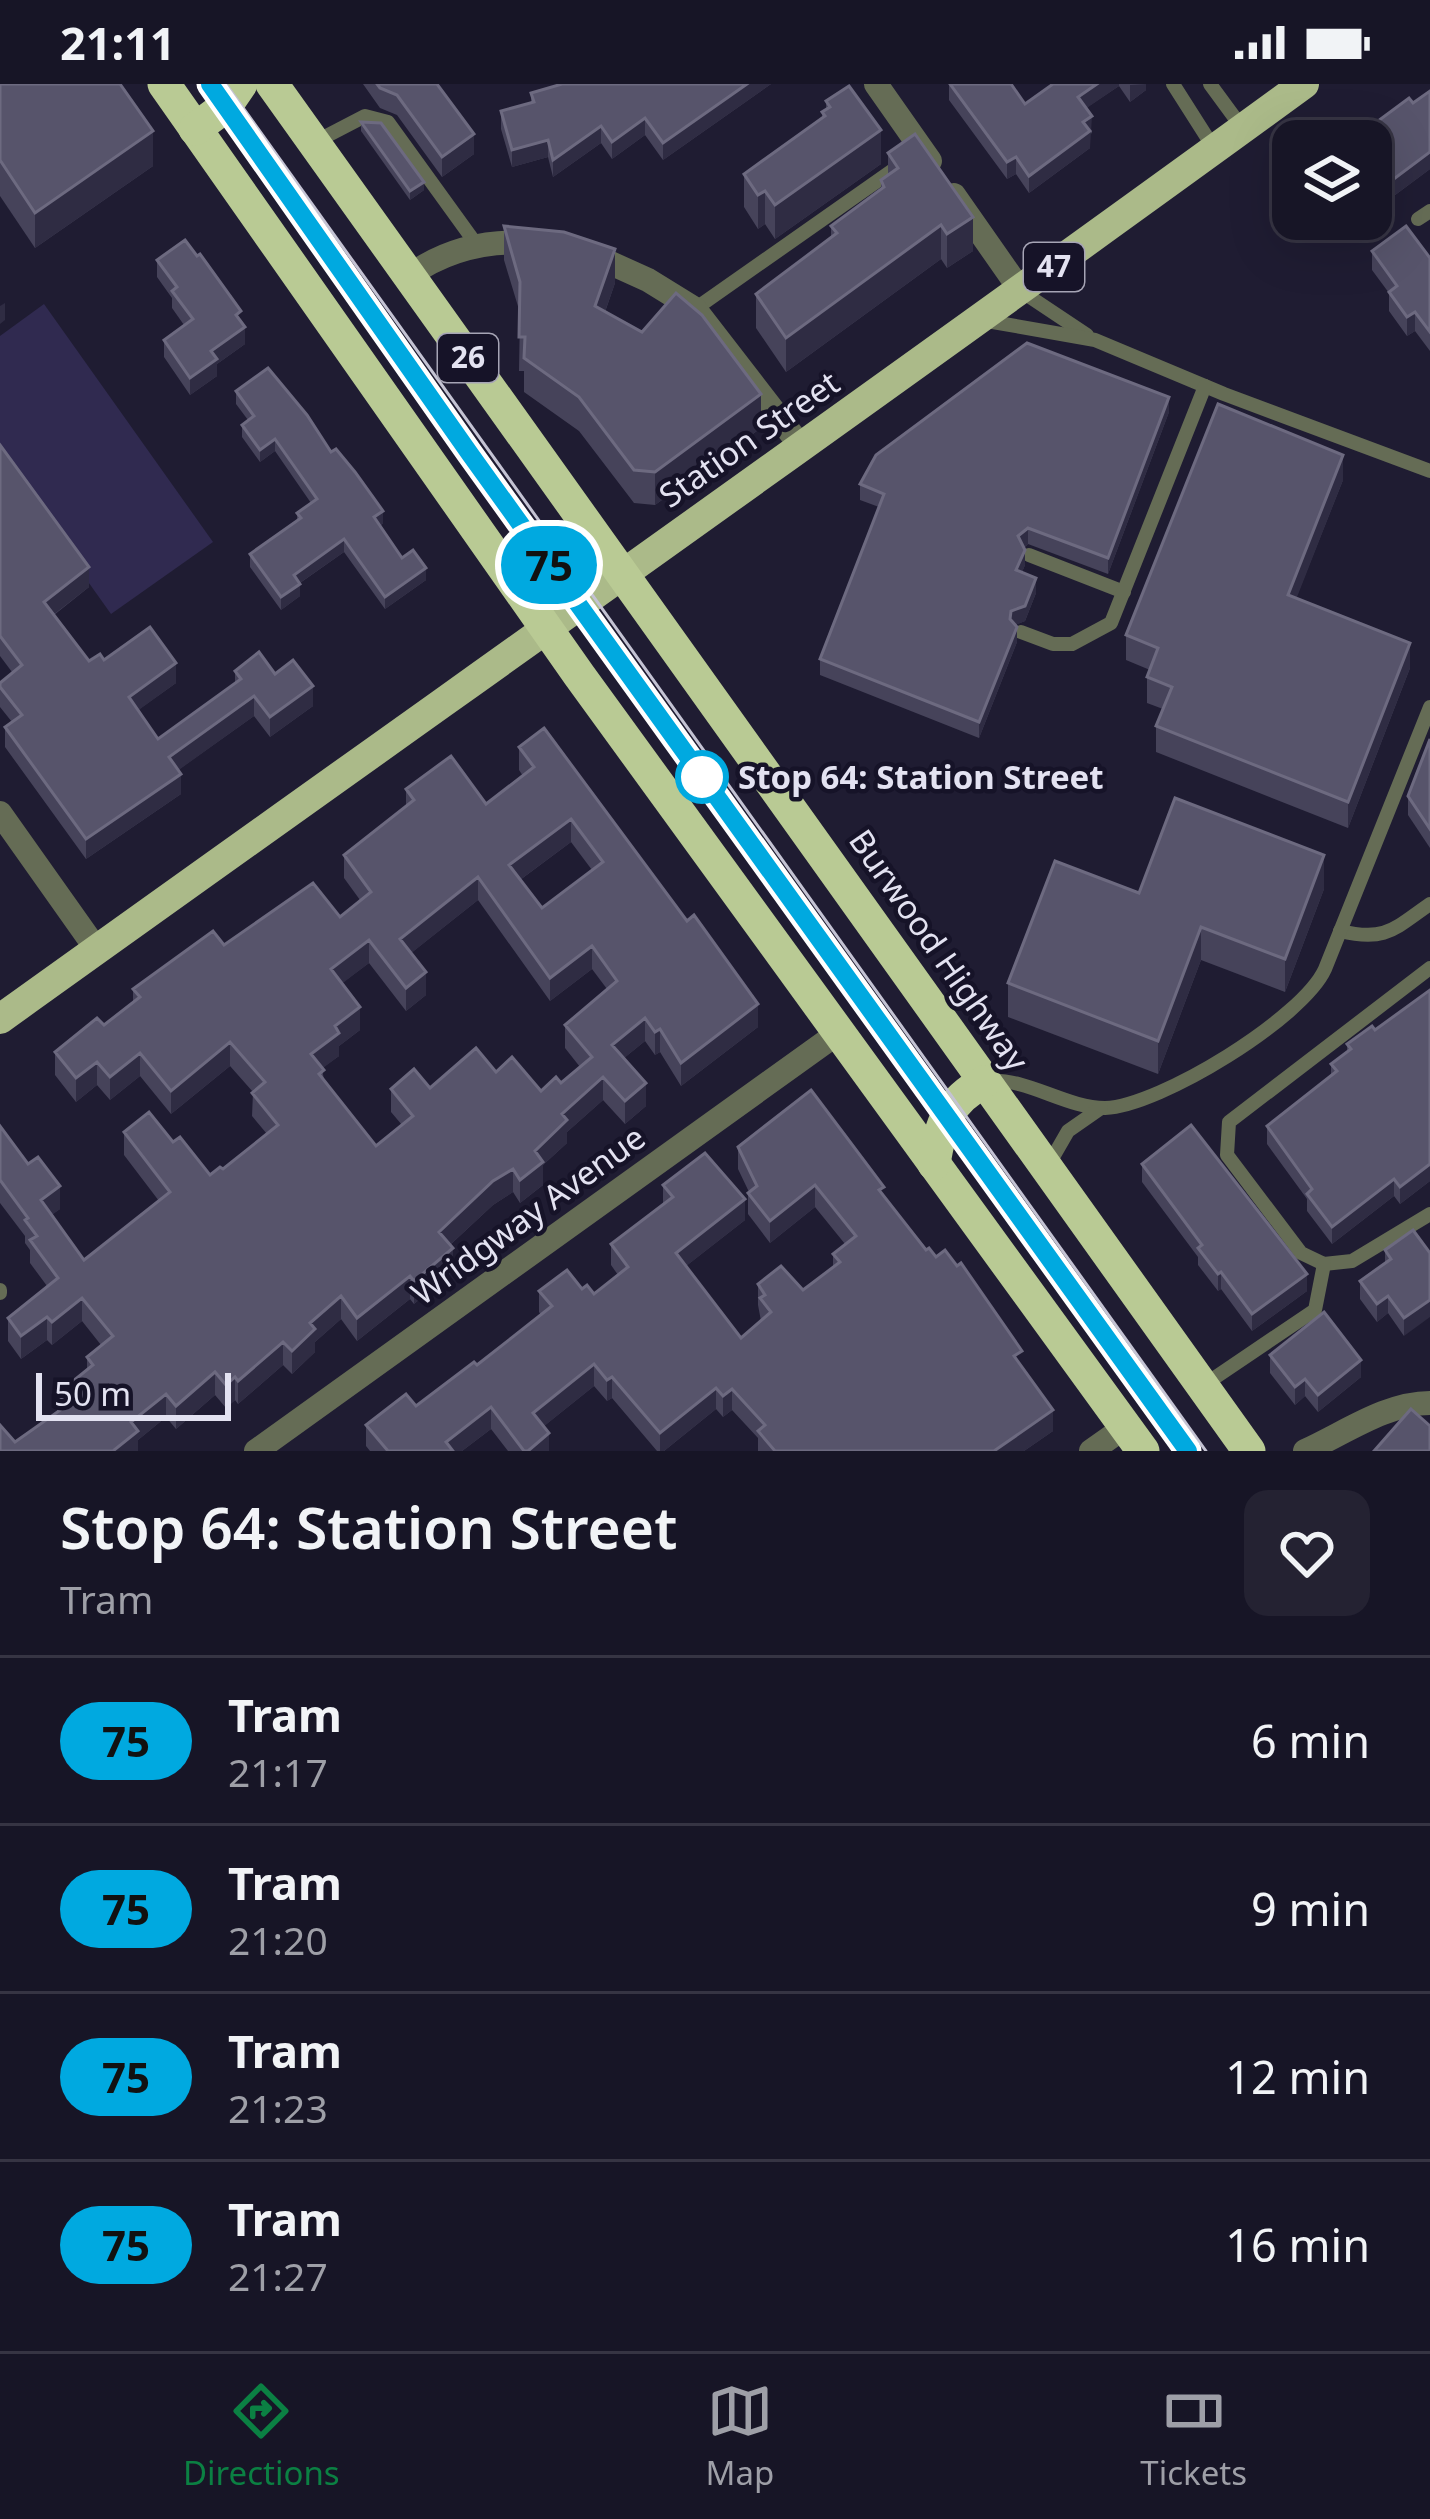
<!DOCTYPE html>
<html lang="en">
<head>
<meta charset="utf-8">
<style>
  body { margin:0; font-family:"Noto Sans",sans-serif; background:#242232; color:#f1f3f6; height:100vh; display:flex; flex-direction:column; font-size:45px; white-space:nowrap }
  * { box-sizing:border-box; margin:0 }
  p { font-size:39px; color:#9e9fa7 }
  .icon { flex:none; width:66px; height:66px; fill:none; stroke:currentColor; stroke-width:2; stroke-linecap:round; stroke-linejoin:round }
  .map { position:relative; height:1367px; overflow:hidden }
  .details { display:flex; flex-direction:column; background:#171526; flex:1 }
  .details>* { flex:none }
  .badge { padding:0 24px; border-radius:39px; font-size:42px; line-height:78px }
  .buttons { position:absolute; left:1272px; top:36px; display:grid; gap:24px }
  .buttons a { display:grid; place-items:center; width:120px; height:120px; border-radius:24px; background:#171526; box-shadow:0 12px 48px #0002,0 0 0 3px #363443; font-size:60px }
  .scale { position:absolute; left:36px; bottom:30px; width:195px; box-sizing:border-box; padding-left:12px; border:6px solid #e3e2f1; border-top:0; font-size:33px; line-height:42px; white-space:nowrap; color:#e3e2f1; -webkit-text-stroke:9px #161328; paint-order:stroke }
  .map>.badge { position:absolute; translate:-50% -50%; box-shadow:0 0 0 6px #fff }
  .round { display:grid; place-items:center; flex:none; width:126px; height:126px; border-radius:24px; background:#242232 }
  .summary { display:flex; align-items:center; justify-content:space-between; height:204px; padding:0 60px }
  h1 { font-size:57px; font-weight:600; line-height:90px }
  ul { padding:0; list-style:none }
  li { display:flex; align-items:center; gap:36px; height:168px; padding:0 60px; border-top:3px solid #363443 }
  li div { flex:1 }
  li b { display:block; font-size:45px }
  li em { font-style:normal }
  li .badge { min-width:132px; font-weight:700; text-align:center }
  .status { display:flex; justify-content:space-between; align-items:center; height:84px; padding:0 60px; background:#171526; direction:ltr }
  .status svg { height:33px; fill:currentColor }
  .tab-bar { display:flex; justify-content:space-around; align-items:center; height:168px; border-top:3px solid #363443; background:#171526; font-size:33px; color:#9e9fa7 }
  .tab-bar a { display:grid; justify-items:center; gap:6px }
  .tab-bar .active { color:#0b8043 }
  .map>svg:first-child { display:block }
</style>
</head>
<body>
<div class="status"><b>21:11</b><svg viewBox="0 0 49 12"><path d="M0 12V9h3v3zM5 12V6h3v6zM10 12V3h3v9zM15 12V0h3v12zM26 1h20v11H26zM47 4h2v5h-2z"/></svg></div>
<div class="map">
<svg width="1430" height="1367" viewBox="0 0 1430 1367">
  <rect width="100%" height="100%" fill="#1f1c32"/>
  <polygon fill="#302a50" points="44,220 213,458 111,530 0,374 0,252"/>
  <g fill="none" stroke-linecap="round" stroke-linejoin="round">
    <g stroke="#656c55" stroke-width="14">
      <polyline points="1173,0 1215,66"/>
      <polyline points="1210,0 1243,45"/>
      <polyline points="315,58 365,32 388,38 479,164"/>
      <polyline points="1418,135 1430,127"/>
      <polyline points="1021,207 1087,251"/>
      <polyline points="695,225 903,79"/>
      <polyline points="987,237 1095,256 1224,310 1430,387"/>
      <polyline points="1029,471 1124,508"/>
      <polyline points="1021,548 1053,560 1072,560 1111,539 1205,302"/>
      <path d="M1340 847C1386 858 1394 845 1430 820"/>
      <polyline points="1430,884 1229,1038 1227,1071 1301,1169 1324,1180 1352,1177 1430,1130"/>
      <path d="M989 997C1028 994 1066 1024 1105 1024 1160 1022 1303 934 1325 885L1430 623"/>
      <polyline points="1049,1080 1068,1047 1101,1024"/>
      <polyline points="0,1206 0,1209"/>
      <polyline points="1204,1301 1315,1226 1324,1180"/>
    </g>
    <g stroke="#656c55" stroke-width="24">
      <polyline points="876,0 930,77"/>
      <polyline points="954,111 1021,207"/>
      <polyline points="584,167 648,196 695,225 800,361"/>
      <path d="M409 192C445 166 488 156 532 159"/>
      <polyline points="0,729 97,866"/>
      <polyline points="256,1367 838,949"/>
      <polyline points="1091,1367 1125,1343"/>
      <path d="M1305 1367C1345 1349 1386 1319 1430 1319"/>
    </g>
    <path stroke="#abba89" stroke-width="30" d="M0 935C435 623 872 315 1304 0"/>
    <g stroke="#b9ca94" stroke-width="33">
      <polyline points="164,0 579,591 1143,1367"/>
      <polyline points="272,0 1249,1367"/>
      <polyline points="195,45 226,22 241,0"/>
      <path d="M934 1080C940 1041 948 1017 984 998"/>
    </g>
    <polyline stroke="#c4c3d3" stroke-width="3" points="226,0 1206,1367"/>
  </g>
  <g fill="#46435a" fill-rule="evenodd">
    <polygon points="0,0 153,82 35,164 0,112"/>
    <polygon points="363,0 437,0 474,70 442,93 397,31 380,24"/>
    <polygon points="562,0 771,0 663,76 645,51 612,75 601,59 553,93 548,73 512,83 501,45 501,27 531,19 531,9"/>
    <polygon points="949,0 1025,20 1051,2 1050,0 1146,0 1146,6 1130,18 1119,2 1086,24 1092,49 1090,50 1090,64 1029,109 1016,90 1007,95 949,16"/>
    <polygon points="1430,7 1430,85 1375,126 1371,121 1371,57 1413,19"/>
    <polygon points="826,17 881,80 775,155 765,140 758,145 744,123 744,90 822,35 822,28 826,26"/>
    <polygon points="361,38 424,106 410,116 361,47"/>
    <polygon points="888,69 973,167 947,184 941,175 786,288 756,244 756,210 831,154 831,142 881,105 881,96 888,91"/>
    <polygon points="504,142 615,199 605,228 761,344 655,421 634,419 579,347 524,308 524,287 519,287 520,229 504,176"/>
    <polygon points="1372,167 1430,174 1430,267 1415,247 1407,252 1389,227 1389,209 1372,186"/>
    <polygon points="157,176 245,260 217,280 217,292 190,311 164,273 164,256 184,241 172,224 172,214 157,193"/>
    <polygon points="236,307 331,368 383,439 380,442 402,474 426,496 385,525 344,468 300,499 300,512 281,526 250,483 250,470 297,436 297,429 311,419 275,367 260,378 242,353 242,341 248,336 236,320"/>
    <polygon points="1169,328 1108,490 1028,460 1024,464 1025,481 1022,488 1036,509 1025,537 1015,541 1017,558 979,654 820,591 820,575 879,423 860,416 860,400"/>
    <polygon points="0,361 89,503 54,531 89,577 104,576 176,599 138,626 158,655 235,600 235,587 275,590 313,622 270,653 254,632 178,686 181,710 86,775 5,663 5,643 12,638 0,623 0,599 12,588 0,572"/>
    <polygon points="1343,396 1296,514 1410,584 1348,744 1156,668 1156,642 1163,625 1147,619 1147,593 1150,586 1126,576 1126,551"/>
    <polygon points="1430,655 1430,764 1408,731 1408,712"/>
    <path d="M519 663 758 943 681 1002 660 968 655 971 645 957 624 974 646 1022 625 1040 603 1016 567 1048V1059L543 1081V1101L520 1119 513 1108 493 1121 450 1161 453 1187 414 1220 410 1215 357 1257 341 1235 315 1258V1268L292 1290 283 1281 238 1320 235 1316 226 1324 215 1311 176 1345 166 1333 138 1356V1367L15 1358 57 1328V1310L87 1286V1273L101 1261 82 1237 52 1261 47 1256 21 1275 8 1257V1234L47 1202 30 1179V1166L25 1159V1152L0 1119V1042L60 1125 51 1131 84 1176 159 1117 124 1071V1048L173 1058 210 1091 223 1085 267 1050 252 1032 253 1008 230 982 171 1030 140 992 110 1016 97 1001 76 1018 55 991V968L104 941 133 918V905L224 861 340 833 360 816 344 794V771L406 722V705L486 720 523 692 519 686ZM571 758 592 786 542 824 520 796ZM478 816 550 917 592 885 607 905 565 941V964L580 983 561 999 541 1007 496 988 430 1004 391 1005V1028L402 1041 376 1062 324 996 322 984 339 972V962L360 946 342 899 369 879 406 927 426 911 411 869Z"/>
    <polygon points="1324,805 1285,908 1201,876 1158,990 1008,933 1008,899 1139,809"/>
    <polygon points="1430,906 1430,1097 1400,1120 1394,1112 1332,1160 1307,1127 1307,1115 1267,1060 1267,1042 1331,992 1331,980 1347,968 1347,960 1375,946"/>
    <polygon points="738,1063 884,1112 1022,1282 1053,1347 1024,1367 758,1367 758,1354 732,1326 723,1333 716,1325 664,1367 657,1367 612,1314 607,1317 594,1302 544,1342 549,1367 508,1367 491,1345 462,1367 370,1367 366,1362 366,1341 416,1322 477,1281 541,1231 539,1228 539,1207 582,1205 594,1210 618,1191 611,1181 611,1160 663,1121 663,1101 745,1136 686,1182 741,1254 761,1237 758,1221 758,1200 803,1206 833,1182 833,1170 845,1160 815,1123 770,1159 748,1130 748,1109 749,1108 738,1085"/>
    <polygon points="1142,1080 1307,1207 1252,1247 1221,1205 1218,1207 1198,1181 1198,1173 1142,1098"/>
    <polygon points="1413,1146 1404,1252 1388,1229 1377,1238 1360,1215 1360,1197 1385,1180 1385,1166"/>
    <polygon points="1270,1271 1361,1293 1318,1328 1305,1312 1295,1321 1270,1289"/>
  </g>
  <g fill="#2f2c43">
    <polygon points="747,0 771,0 663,76 663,59"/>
    <polygon points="1097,0 1119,0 1119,2 1078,30 1078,13"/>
    <polygon points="1146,0 1146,6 1130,18 1130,1"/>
    <polygon points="1092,32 1090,64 1029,109 1029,92 1083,38"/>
    <polygon points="645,34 645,51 612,75 612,58"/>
    <polygon points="601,42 601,59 553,93 553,76"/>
    <polygon points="881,46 881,80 775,155 775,121"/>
    <polygon points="153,47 153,82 35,164 35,129"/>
    <polygon points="474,50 474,70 442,93 442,73"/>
    <polygon points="548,56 548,73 512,83 512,66"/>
    <polygon points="1430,68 1430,85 1375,126 1375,109"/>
    <polygon points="1016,73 1016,90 1007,95 1007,78"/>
    <polygon points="424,98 424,106 410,116 410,107"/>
    <polygon points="765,107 765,140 758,145 758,111"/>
    <polygon points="973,133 973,167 947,184 947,150"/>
    <polygon points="941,141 941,175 786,288 786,254"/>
    <polygon points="615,165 615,199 595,256 595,222"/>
    <polygon points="5,219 5,236 0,240 0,222"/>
    <polygon points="1415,228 1415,247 1407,252 1407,233"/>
    <polygon points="245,243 245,260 217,280 217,292 190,311 190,294 211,267"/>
    <polygon points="761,310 761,344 655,421 655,388"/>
    <polygon points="1169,313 1169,328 1108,490 1108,474"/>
    <polygon points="275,355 275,367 260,378 260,366"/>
    <polygon points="1343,371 1343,396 1288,536 1288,511"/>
    <polygon points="383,427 383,439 374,446 374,433"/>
    <polygon points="1028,444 1028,460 1018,468 1018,452"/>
    <polygon points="344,455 344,468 294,503 294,491"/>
    <polygon points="1025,466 1025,481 1016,502 1016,486"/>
    <polygon points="89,483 89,503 44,538 44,518"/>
    <polygon points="426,484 426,496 385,525 385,513"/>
    <polygon points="1036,494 1036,509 1025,537 1011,543 1011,527"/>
    <polygon points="300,500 300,512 281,526 281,513"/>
    <polygon points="1017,543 1017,558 979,654 979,638"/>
    <polygon points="1410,559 1410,584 1348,744 1348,718"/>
    <polygon points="176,579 176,599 129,633 129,613"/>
    <polygon points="313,602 313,622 270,653 270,633"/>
    <polygon points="254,612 254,632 169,693 169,673"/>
    <polygon points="181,690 181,710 86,775 86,755"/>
    <polygon points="571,735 571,758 509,804 509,781"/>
    <polygon points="1324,771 1324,805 1285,908 1285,875"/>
    <polygon points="478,793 478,816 400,878 400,855"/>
    <polygon points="1201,843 1201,876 1158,990 1158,957"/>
    <polygon points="369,856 369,879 331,908 331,885"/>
    <polygon points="592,862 592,885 550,917 550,894"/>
    <polygon points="426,888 426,911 406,927 406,904"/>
    <polygon points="758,920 758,943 681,1002 681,979"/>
    <polygon points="360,923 360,946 339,962 339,972 311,993 311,970 335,942"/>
    <polygon points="645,934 645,957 612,984 612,961"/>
    <polygon points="660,945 660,968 655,971 655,948"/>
    <polygon points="230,958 230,982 171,1030 171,1007"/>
    <polygon points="140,969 140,992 110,1016 110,993"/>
    <polygon points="97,978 97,1001 76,1018 76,994"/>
    <polygon points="603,993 603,1016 567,1048 567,1059 543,1081 543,1101 520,1119 520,1096 535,1067 562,1030"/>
    <polygon points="646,999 646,1022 625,1040 625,1017"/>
    <polygon points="1430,1080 1430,1097 1400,1120 1400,1103"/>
    <polygon points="513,1085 513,1108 493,1121 439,1171 439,1148 493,1097"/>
    <polygon points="1394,1095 1394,1112 1332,1160 1332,1143"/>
    <polygon points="815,1101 815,1123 770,1159 770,1137"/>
    <polygon points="60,1102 60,1125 41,1139 41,1116"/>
    <polygon points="745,1115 745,1136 676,1190 676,1169"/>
    <polygon points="453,1164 453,1187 414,1220 414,1197"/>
    <polygon points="1221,1188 1221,1205 1218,1207 1218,1190"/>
    <polygon points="1307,1190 1307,1207 1252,1247 1252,1230"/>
    <polygon points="410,1192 410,1215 357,1257 357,1234"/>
    <polygon points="341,1212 341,1235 315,1258 315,1268 292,1290 292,1267 310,1239"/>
    <polygon points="1388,1212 1388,1229 1377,1238 1377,1220"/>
    <polygon points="82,1214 82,1237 52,1261 52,1238"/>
    <polygon points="1430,1216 1430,1233 1404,1252 1404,1234"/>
    <polygon points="47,1233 47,1256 21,1275 21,1252"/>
    <polygon points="283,1258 283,1281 238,1320 238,1297"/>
    <polygon points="1361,1276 1361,1293 1318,1328 1318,1311"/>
    <polygon points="594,1280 594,1302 533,1351 533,1329"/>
    <polygon points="215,1288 215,1311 176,1345 176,1322"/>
    <polygon points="235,1293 235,1316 226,1324 226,1301"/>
    <polygon points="612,1293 612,1314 607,1317 607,1296"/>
    <polygon points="1305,1295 1305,1312 1295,1321 1295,1303"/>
    <polygon points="716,1304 716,1325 664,1367 660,1367 660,1349"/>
    <polygon points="732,1305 732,1326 723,1333 723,1312"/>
    <polygon points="166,1310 166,1333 138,1356 138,1367 113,1367 131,1338"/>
    <polygon points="491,1323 491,1345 462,1367 446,1367 446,1358"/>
    <polygon points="1053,1326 1053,1347 1024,1367 994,1367"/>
    <polygon points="549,1349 549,1367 528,1367"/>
  </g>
  <g fill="#57546b" stroke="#6d6a80" stroke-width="3" fill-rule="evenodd">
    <polygon points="0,0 120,0 153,47 35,129 0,76"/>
    <polygon points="377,0 437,0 474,50 442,73 397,11 380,4"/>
    <polygon points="562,0 747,0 663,59 645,34 612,58 601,42 553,76 548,56 512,66 501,27 534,18 531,9"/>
    <polygon points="950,0 1011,0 1025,20 1053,0 1097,0 1078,13 1092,32 1083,38 1090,47 1029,92 1016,73 1007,78"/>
    <polygon points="849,2 881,46 775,121 765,107 758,111 744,90 825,32 822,28 830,23 826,17"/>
    <polygon points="1430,7 1430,68 1375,109 1371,103 1371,57 1351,57 1409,14 1413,19"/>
    <polygon points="361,38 381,39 424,98 410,107"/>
    <polygon points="915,50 973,133 947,150 941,141 786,254 756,210 837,149 831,142 884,103 881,96 898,84 888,69"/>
    <polygon points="504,142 564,148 615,165 595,222 642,248 676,209 702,231 761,310 655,388 634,386 579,313 524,274 525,253 519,253 520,198"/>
    <polygon points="1406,142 1430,174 1430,248 1415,228 1407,233 1389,208 1397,202 1372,167"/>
    <polygon points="185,156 197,172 200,170 241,227 236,231 245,243 211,267 217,275 190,294 164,256 193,235 172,207 177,203 157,176"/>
    <polygon points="1027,259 1169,313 1108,474 1028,444 1018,452 1025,466 1016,486 1036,494 1025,522 1011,527 1010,535 1017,543 979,638 820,575 884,410 860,400 876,371"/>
    <polygon points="268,284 307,331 331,368 336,365 355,388 383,427 374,433 402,474 413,466 426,484 385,513 344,455 294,491 300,500 281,513 250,470 301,434 297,429 317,415 275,355 260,366 242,341 254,332 236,307"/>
    <polygon points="1218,320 1343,371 1288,511 1410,559 1348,718 1156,642 1172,603 1147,593 1158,564 1126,551"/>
    <polygon points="0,361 89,483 44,518 89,577 100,570 104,576 150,543 176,579 129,613 158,655 241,595 235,587 259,568 275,590 293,576 313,602 270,633 254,612 169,673 181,690 86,755 5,643 22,631 0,603 0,599 22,581 0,552"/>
    <path d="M544 644 687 837 694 831 758 920 681 979 660 945 655 948 645 934 612 961 646 999 625 1017 603 993 562 1030 567 1036 535 1067 543 1078 520 1096 513 1085 493 1097 439 1148 453 1164 414 1197 410 1192 357 1234 341 1212 310 1239 315 1245 292 1267 283 1258 238 1297 235 1293 226 1301 215 1288 176 1322 166 1310 131 1338 138 1347 113 1367H0V1341L15 1358 66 1322 57 1310 93 1281 87 1273 113 1252 82 1214 52 1238 47 1233 21 1252 8 1234 58 1194 30 1156 37 1152 25 1136 28 1134 0 1096V1042L28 1080 38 1073 60 1102 41 1116 84 1176 170 1108 124 1048 149 1028 173 1058 180 1053 210 1091 220 1083 223 1085 278 1041 252 1009 265 998 230 958 171 1007 140 969 110 993 97 978 76 994 55 968 97 934 104 941 140 913 133 905 213 847 224 861 313 799 340 833 371 808 344 771 414 716 406 705 451 672 486 720 534 683 519 663ZM571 735 603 778 542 824 509 781ZM478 793 550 894 592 862 617 897 565 941 592 973 561 999 556 993 541 1007 512 973 496 988 476 964 430 1004 414 985 391 1005 413 1032 376 1062 319 990 324 986 311 970 339 949 335 942 360 923 331 885 369 856 406 904 426 888 400 855Z"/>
    <polygon points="1430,655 1430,745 1408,712"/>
    <polygon points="1175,714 1324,771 1285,875 1201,843 1158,957 1008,899 1055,777 1139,809"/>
    <polygon points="1430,906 1430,1080 1400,1103 1394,1095 1332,1143 1307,1110 1312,1105 1267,1042 1337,987 1331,980 1351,965 1347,960 1372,942 1375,946"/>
    <polygon points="811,1006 884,1103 879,1106 926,1166 929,1164 936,1173 945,1166 957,1182 961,1179 1022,1267 1014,1272 1053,1326 994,1367 775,1367 758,1347 765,1341 732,1305 723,1312 716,1304 660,1349 612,1293 607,1296 594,1280 533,1329 549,1349 528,1367 524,1367 491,1323 446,1358 453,1367 388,1367 366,1341 406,1310 416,1322 474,1278 477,1281 552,1222 539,1207 567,1186 582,1205 587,1201 594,1210 628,1183 611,1160 673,1113 663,1101 705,1069 745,1115 676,1169 741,1254 771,1228 760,1214 765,1211 758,1200 781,1182 803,1206 840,1178 833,1170 856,1152 815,1101 770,1137 748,1109 757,1102 738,1063"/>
    <polygon points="1191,1041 1307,1190 1252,1230 1221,1188 1218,1190 1198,1164 1202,1161 1142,1080"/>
    <polygon points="1413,1146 1430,1169 1430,1216 1404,1234 1388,1212 1377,1220 1360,1197 1391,1175 1385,1166"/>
    <polygon points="1324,1228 1361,1276 1318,1311 1305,1295 1295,1303 1270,1271"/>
    <polygon points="1411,1325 1430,1342 1430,1367 1374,1367"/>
  </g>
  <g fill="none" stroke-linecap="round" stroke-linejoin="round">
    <defs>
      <polyline id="line" points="210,0 470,370 1188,1367"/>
    </defs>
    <use href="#line" stroke="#fff" stroke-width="27"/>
    <use href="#line" stroke="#00a9e0" stroke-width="18"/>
  </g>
  <circle fill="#fff" stroke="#00a9e0" stroke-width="6" cx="702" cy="693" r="24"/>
  <g text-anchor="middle" stroke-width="9" stroke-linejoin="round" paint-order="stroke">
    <g fill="#161328" stroke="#a6a4b5" stroke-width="3">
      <rect x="1024" y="159" width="60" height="48" rx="9"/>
      <rect x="438" y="250" width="60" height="48" rx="9"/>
    </g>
    <g font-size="30" font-weight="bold" fill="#e3e2f1">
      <text x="1054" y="193">47</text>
      <text x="468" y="284">26</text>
    </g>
    <g font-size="33" fill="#e3e2f1" stroke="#161328">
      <text transform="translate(749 355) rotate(-35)" y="12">Station Street</text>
      <text transform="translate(939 866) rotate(55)" y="12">Burwood Highway</text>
      <text transform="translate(528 1131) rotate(-36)" y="12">Wridgway Avenue</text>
    </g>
    <g font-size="33" font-weight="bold" fill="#e3e2f1" stroke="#161328" text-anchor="start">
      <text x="738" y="705">Stop 64: Station Street</text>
    </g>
  </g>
</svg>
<div class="buttons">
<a><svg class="icon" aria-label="layers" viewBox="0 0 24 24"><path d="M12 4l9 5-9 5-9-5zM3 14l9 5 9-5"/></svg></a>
</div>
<div class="scale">50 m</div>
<b class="badge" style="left:549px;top:481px;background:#00a9e0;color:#111">75</b>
</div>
<section class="details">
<div class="summary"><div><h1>Stop 64: Station Street</h1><p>Tram</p></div><a class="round"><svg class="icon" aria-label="heart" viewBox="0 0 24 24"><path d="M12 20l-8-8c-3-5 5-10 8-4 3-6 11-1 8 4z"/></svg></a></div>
<ul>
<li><span class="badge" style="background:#00a9e0;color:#111">75</span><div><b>Tram</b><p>21:17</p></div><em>6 min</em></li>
<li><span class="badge" style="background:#00a9e0;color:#111">75</span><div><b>Tram</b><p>21:20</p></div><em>9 min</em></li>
<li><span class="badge" style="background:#00a9e0;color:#111">75</span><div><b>Tram</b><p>21:23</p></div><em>12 min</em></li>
<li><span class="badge" style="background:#00a9e0;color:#111">75</span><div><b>Tram</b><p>21:27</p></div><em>16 min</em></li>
</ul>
</section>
<nav class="tab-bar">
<a class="active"><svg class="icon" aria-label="directions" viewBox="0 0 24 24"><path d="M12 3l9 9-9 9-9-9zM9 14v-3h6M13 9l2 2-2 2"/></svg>Directions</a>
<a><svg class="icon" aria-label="map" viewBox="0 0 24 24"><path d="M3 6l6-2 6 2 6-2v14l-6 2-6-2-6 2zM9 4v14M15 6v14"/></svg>Map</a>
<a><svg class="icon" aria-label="tickets" viewBox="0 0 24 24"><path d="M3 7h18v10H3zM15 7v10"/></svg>Tickets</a>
</nav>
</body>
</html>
